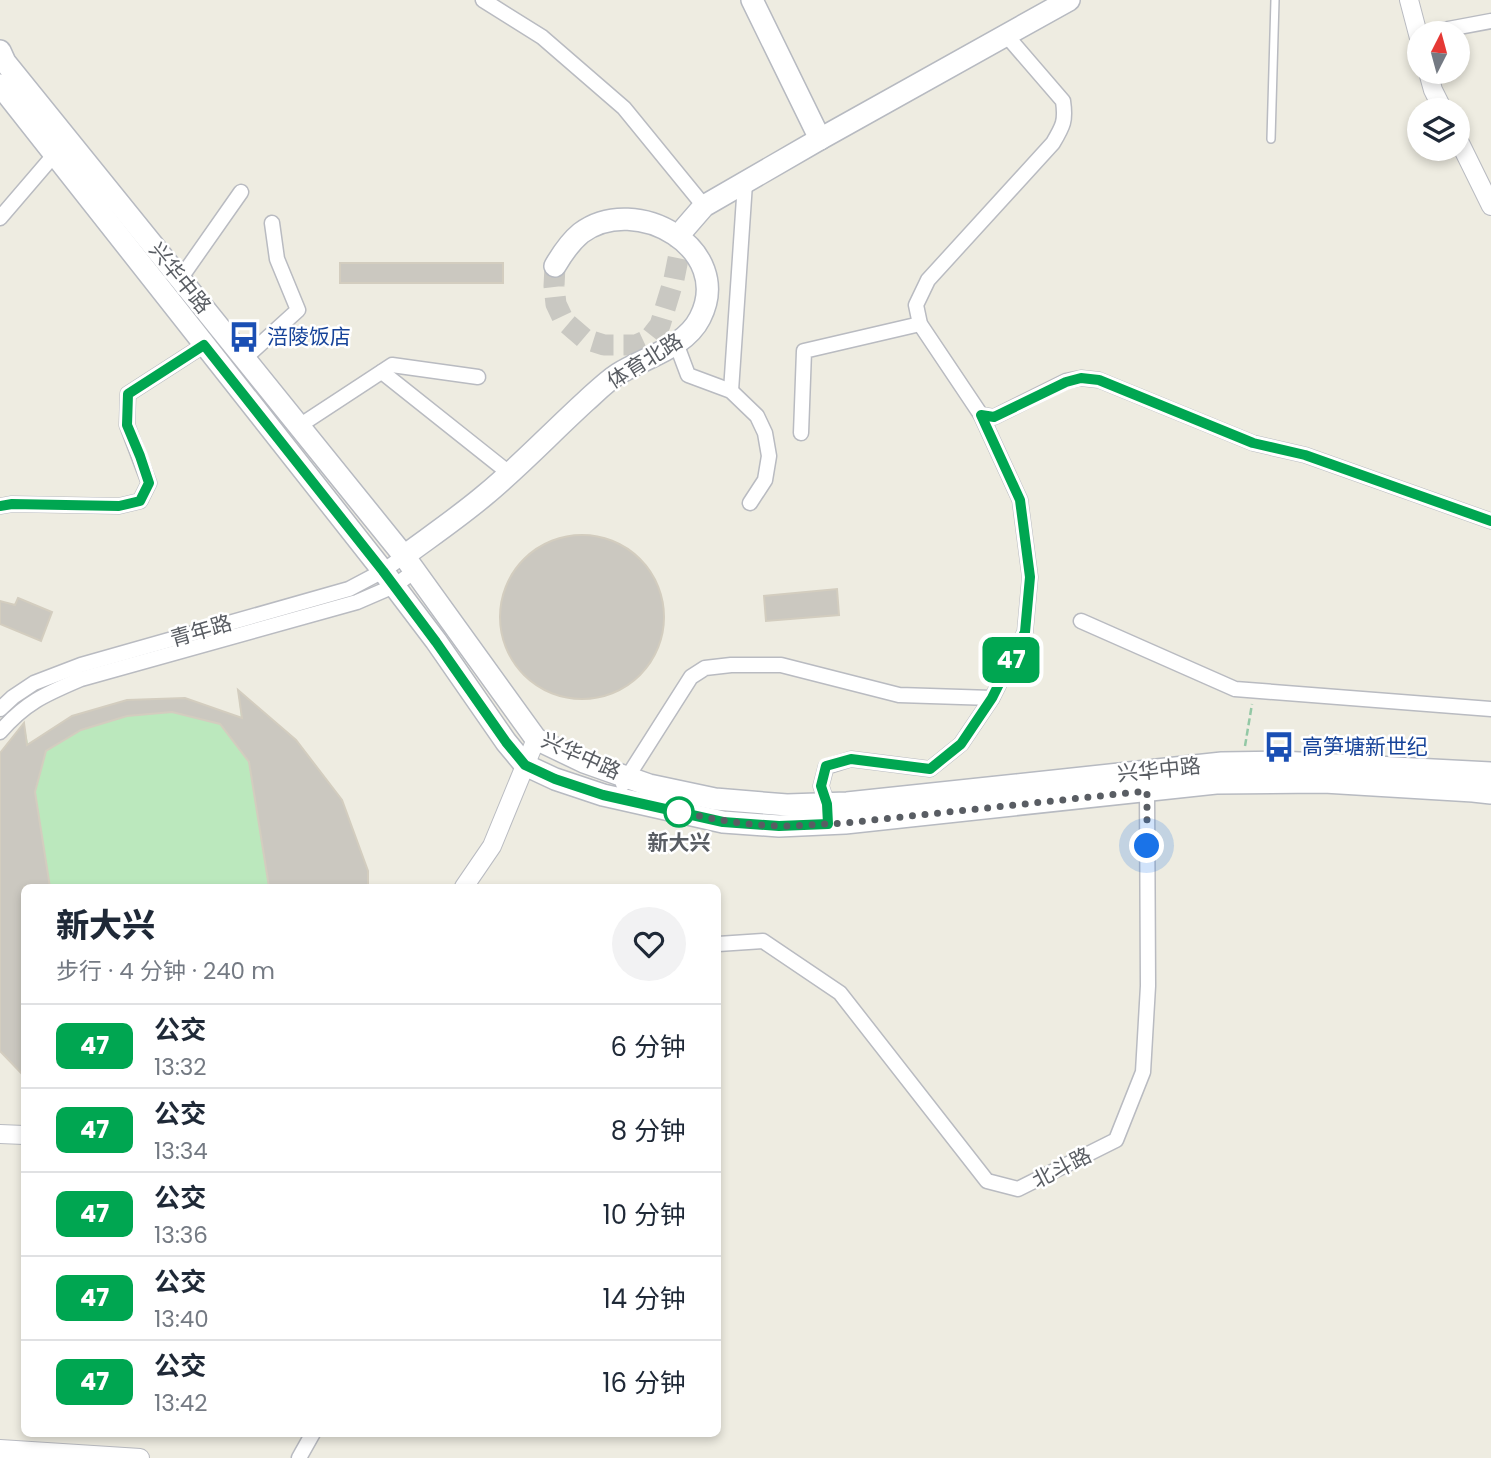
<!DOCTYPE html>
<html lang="zh">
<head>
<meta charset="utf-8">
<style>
  body { margin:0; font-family:Poppins,"Noto Sans SC",sans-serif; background:#f2f2f3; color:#1f2937; height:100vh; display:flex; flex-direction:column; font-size:26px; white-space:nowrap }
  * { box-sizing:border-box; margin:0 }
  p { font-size:23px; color:#747a83 }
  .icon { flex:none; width:38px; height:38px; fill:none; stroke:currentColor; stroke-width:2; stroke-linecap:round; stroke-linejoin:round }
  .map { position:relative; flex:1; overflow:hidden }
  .sheet { position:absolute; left:21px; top:884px; width:700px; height:553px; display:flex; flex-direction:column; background:#fff; border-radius:10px; box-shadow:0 4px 10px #0003 }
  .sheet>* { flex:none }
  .badge { padding:0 14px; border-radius:10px; font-size:24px; line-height:46px }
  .needle { width:46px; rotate:6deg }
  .tools { position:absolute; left:1407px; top:21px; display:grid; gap:14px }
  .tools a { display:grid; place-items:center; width:63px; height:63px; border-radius:50%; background:#fff; box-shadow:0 4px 10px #0003; font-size:35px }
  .you { position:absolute; width:35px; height:35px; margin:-18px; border:5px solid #fff; border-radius:50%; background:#1a73e8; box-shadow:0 0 0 10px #1a73e833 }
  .map>.badge { position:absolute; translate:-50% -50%; box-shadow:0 0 0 4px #fff }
  .round { display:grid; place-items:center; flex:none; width:74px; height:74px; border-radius:37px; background:#f2f2f3 }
  .headline { display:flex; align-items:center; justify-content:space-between; height:119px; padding:0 35px }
  h1 { font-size:33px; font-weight:800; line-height:52px }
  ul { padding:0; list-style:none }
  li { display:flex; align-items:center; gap:21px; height:84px; padding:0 35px; border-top:2px solid #e0e1e3 }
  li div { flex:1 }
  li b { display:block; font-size:26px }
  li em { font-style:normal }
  li .badge { min-width:77px; font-weight:700; text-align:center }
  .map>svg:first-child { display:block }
</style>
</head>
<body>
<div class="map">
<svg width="1491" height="1458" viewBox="0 0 1491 1458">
  <rect width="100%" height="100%" fill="#eeece1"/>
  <polygon fill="#bbe8bd" points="238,690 296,740 342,800 368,871 368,887 24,887 24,1075 21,1072 0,753 24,723 28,744 72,716 127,700 185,698 241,718"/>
  <g fill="#cbc8c0" stroke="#d3cdbf" stroke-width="2">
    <rect x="340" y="263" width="163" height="20"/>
    <circle cx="582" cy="617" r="82"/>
    <polygon points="837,589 839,615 766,621 764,596"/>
    <polygon points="18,598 52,612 41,641 0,624 0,601 15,605"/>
    <polygon points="238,690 296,740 342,800 368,871 368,887 269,887 249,762 220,724 172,712 127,716 81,730 46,751 35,792 50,887 24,887 24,1076 0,1051 0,753 24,723 27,745 72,716 127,700 185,698 242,718"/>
  </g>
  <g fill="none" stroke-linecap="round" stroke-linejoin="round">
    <polyline stroke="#c9c8c2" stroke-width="21" stroke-dasharray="21 10" stroke-linecap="butt" points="555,266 554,286 556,304 564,321 585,339 604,345 636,345 649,339 660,325 674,279 684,229"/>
    <defs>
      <polyline id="service" points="1271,139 1275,0"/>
      <g id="minor">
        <polyline points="483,0 542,37 624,108 704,206"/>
        <polyline points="1427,33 1491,21"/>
        <path d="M1006 35 1063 101C1066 121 1063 126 1053 143L928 280 916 305 920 324 981 415 994 417 1066 381 1081 378 1099 380 1253 443 1305 455 1491 521"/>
        <polyline points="0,218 54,155"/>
        <polyline points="180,279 241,192"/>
        <polyline points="676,343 688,375 731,391 757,416 765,433 769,456 765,480 750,503"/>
        <polyline points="245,358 298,310 277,259 272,223"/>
        <polyline points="382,372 509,473"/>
        <polyline points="731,391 745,183"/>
        <polyline points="299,426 392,365 478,377"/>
        <polyline points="801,433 804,351 920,324"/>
        <polyline points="0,506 12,504 119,506 140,501 149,483 127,425 128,394 204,345"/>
        <polyline points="1081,621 1235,689 1491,709"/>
        <polyline points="0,709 13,697 34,683 81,665 349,589 383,571 404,556"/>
        <path d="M0 732C26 702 46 694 81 679L357 602 394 586 415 571"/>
        <polyline points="623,784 691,677 705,668 731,665 781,665 899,695 992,698"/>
        <polyline points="827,811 827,804 821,786 826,767 851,759 930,769 961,744 992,698 1025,632 1030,577 1020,500 981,415"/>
        <polyline points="718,944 763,941 840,993 987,1181 1018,1189 1116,1140 1143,1072 1148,986 1147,791"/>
        <polyline points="299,1458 313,1433"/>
      </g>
      <g id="tertiary">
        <polyline points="1409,0 1419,38"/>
        <polyline points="1428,72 1433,90 1443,110"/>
        <polyline points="1458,139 1491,206"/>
        <polyline points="464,887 492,846 536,739"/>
        <polyline points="0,1134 24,1135"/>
        <polyline points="0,1449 140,1458"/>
      </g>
      <g id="secondary">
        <polyline points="752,0 820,139"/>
        <polyline points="0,51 5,62 404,556 536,739 584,762 649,785 715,799 787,805 847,803 1222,763 1280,762 1491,773"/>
        <polyline points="0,85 383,571 436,641 506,742 525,765 555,779 603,795 723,822 779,826 845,823 1216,783 1324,782 1473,791 1491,793"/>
        <polyline points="684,229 704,206 820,139 1069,0"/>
        <path d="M404 556C431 536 459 517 485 495 520 466 552 432 586 401 596 392 607 381 618 374 645 357 685 348 700 318 735 249 636 192 581 233 570 242 562 254 555 266"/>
      </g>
    </defs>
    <use href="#service" stroke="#b9bbc1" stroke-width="10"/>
    <use href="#minor" stroke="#b9bbc1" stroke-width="17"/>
    <use href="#tertiary" stroke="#b9bbc1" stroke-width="20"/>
    <use href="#secondary" stroke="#b7bac1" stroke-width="24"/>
    <polyline stroke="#93c8a5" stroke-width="2.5" stroke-dasharray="7 3.5" stroke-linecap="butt" points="1245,746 1252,704"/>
    <use href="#service" stroke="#fff" stroke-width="7"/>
    <use href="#minor" stroke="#fff" stroke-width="14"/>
    <use href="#tertiary" stroke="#fff" stroke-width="18"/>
    <use href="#secondary" stroke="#fff" stroke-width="21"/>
  </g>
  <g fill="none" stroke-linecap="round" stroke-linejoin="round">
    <defs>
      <polyline id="line" points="0,506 12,504 119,506 140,501 149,483 140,456 127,425 128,394 204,345 383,571 436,642 506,742 525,765 555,779 603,795 723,822 779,826 828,824 827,804 821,786 826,766 851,759 930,769 961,744 992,698 1025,632 1030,577 1020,500 981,415 994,417 1066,382 1081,378 1099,380 1253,443 1305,455 1491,521"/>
    </defs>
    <use href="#line" stroke="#fff" stroke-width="16"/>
    <use href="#line" stroke="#00a651" stroke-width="10"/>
    <path stroke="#595d63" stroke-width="7" stroke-dasharray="0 12.6" d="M679 812 677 811C711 819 744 825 779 826 801 826 823 824 845 823L1147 791V846"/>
  </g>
  <defs>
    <symbol id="bus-bare" viewBox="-9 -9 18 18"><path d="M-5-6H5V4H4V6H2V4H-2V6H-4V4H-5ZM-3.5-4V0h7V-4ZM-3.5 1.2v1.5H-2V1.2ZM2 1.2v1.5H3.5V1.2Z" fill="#1a4fb4" stroke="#fff" stroke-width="2.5" paint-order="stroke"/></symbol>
  </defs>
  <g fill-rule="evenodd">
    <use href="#bus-bare" x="222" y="315" width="44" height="44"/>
    <use href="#bus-bare" x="1257" y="725" width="44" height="44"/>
  </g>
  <circle fill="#fff" stroke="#00a651" stroke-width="3.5" cx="679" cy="812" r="14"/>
  <g text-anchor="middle" stroke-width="5" stroke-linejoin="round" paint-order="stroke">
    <g font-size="21" fill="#595d63" stroke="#fff">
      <text transform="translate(180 278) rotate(51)" y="7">兴华中路</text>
      <text transform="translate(645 361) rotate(-32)" y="7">体育北路</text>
      <text transform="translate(201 631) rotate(-16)" y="7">青年路</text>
      <text transform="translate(581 756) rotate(24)" y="7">兴华中路</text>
      <text transform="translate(1159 770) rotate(-6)" y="7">兴华中路</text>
      <text transform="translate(1062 1168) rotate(-27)" y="7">北斗路</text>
    </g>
    <g font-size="21" fill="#164399" stroke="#fff" text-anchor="start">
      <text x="267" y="344">涪陵饭店</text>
      <text x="1302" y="754">高笋塘新世纪</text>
    </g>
    <g font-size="21" font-weight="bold" fill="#595d63" stroke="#fff">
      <text x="679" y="850">新大兴</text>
    </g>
  </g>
</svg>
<div class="tools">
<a><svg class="needle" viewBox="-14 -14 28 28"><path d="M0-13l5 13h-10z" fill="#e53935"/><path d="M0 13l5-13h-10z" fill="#747a83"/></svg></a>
<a><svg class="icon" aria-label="layers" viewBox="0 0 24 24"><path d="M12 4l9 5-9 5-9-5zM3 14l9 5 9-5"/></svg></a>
</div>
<div class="you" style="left:1147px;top:846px"></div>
<b class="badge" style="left:1011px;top:660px;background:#00a651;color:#fff">47</b>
<section class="sheet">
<div class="headline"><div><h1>新大兴</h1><p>步行 · 4 分钟 · 240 m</p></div><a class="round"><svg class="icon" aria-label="heart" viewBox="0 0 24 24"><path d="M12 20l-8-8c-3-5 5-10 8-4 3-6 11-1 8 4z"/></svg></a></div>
<ul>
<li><span class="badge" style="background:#00a651;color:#fff">47</span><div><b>公交</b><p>13:32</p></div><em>6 分钟</em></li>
<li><span class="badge" style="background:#00a651;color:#fff">47</span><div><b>公交</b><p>13:34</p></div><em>8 分钟</em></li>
<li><span class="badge" style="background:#00a651;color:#fff">47</span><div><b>公交</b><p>13:36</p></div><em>10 分钟</em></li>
<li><span class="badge" style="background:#00a651;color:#fff">47</span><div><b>公交</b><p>13:40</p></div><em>14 分钟</em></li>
<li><span class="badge" style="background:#00a651;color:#fff">47</span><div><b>公交</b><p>13:42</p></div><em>16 分钟</em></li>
</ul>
</section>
</div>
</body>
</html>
